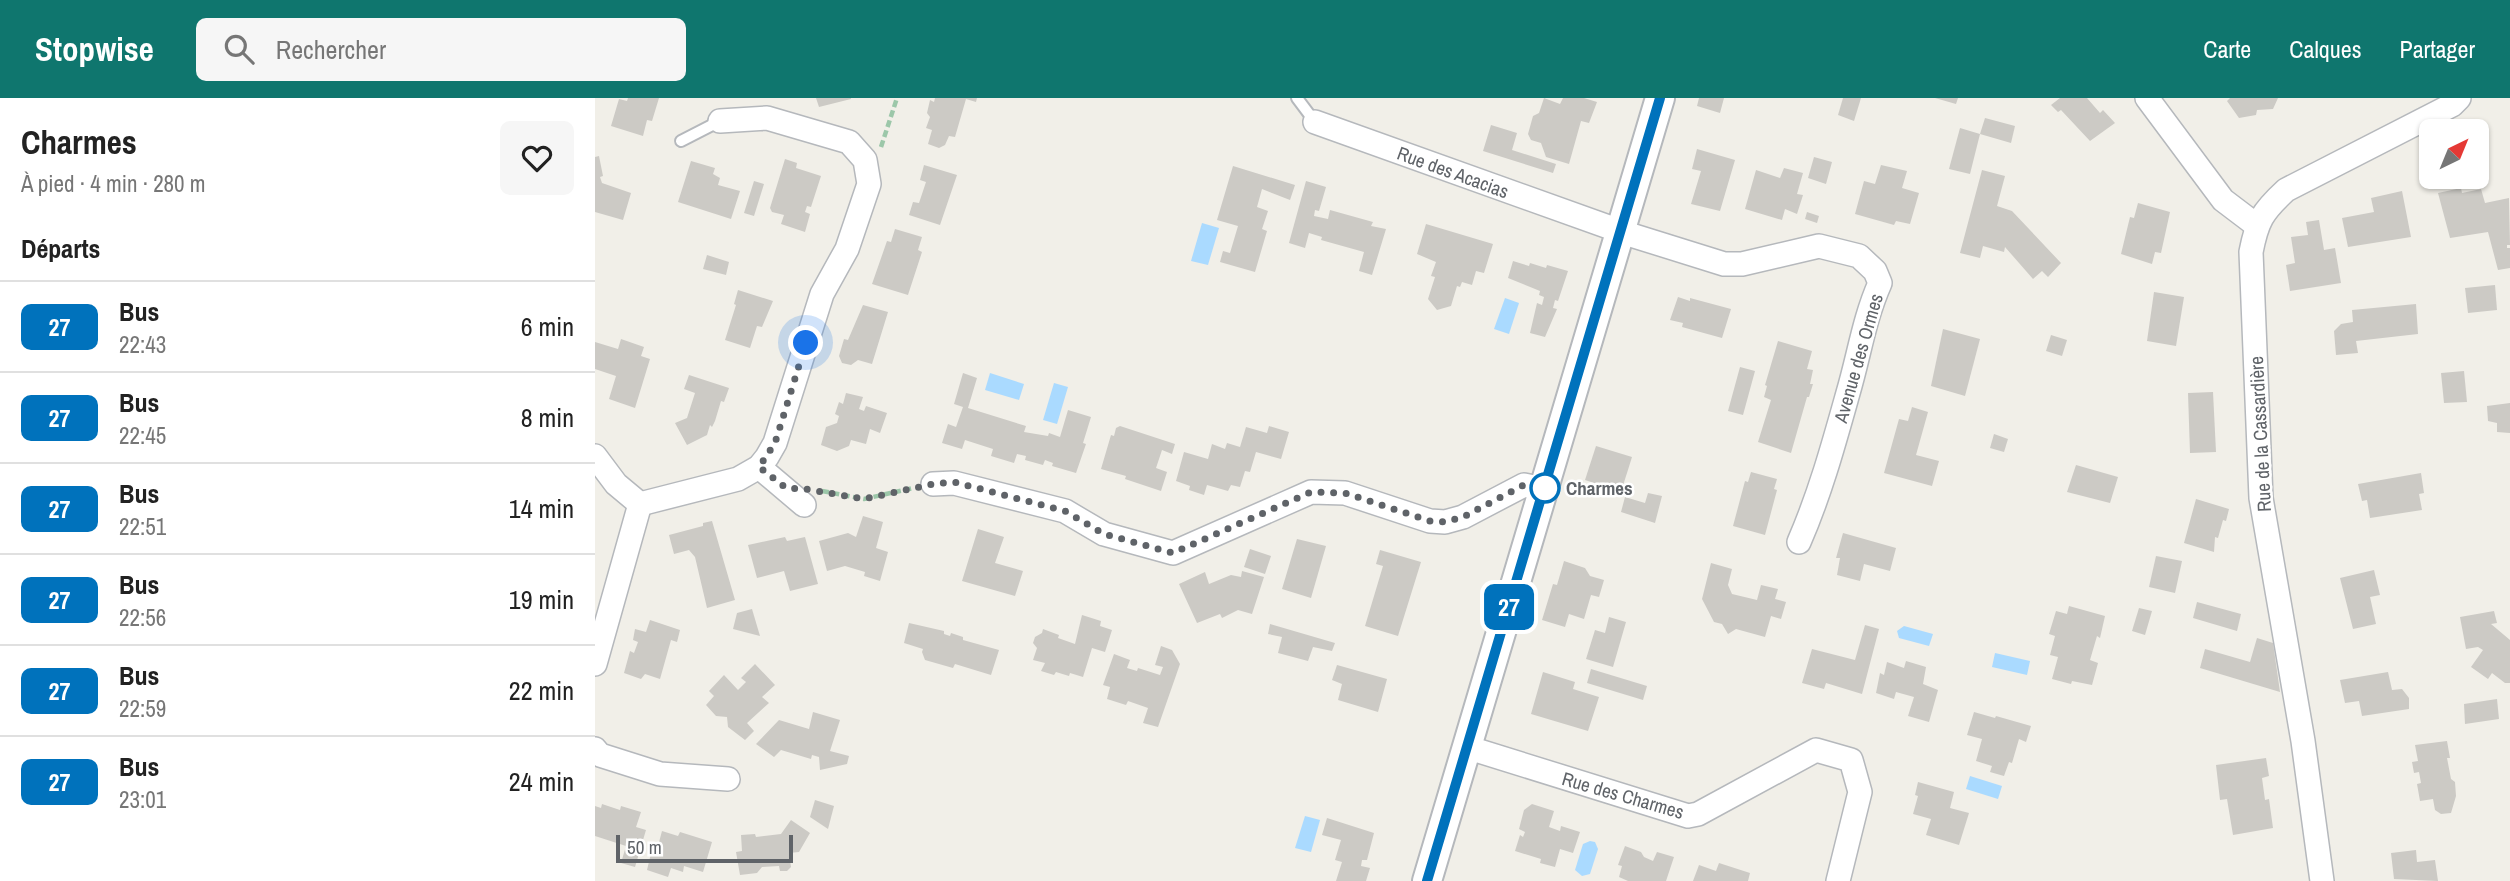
<!DOCTYPE html>
<html lang="fr">
<head>
<meta charset="utf-8">
<style>
  body { margin:0; font-family:"Archivo Narrow",sans-serif; background:#f6f6f6; color:#222; height:100vh; display:flex; flex-direction:column; font-size:26px; white-space:nowrap }
  * { box-sizing:border-box; margin:0 }
  p { font-size:23px; color:#767676 }
  .icon { flex:none; width:38px; height:38px; fill:none; stroke:currentColor; stroke-width:2; stroke-linecap:round; stroke-linejoin:round }
  .map { position:relative; flex:1; overflow:hidden }
  .sheet { display:flex; flex-direction:column; background:#fff; width:595px }
  .sheet>* { flex:none }
  .badge { padding:0 14px; border-radius:10px; font-size:24px; line-height:46px }
  .needle { width:46px; rotate:43deg }
  .fabs { position:absolute; left:1824px; top:21px; display:grid; gap:14px }
  .fabs a { display:grid; place-items:center; width:70px; height:70px; border-radius:10px; background:#fff; box-shadow:0 2px 5px #0004; font-size:35px }
  .scale { position:absolute; left:21px; bottom:18px; width:177px; box-sizing:border-box; padding-left:7px; border:4px solid #5f6368; border-top:0; font-size:19px; line-height:24px; white-space:nowrap; color:#5f6368; -webkit-text-stroke:5px #fff; paint-order:stroke }
  .you { position:absolute; width:35px; height:35px; margin:-18px; border:5px solid #fff; border-radius:50%; background:#1a73e8; box-shadow:0 0 0 10px #1a73e833 }
  .map>.badge { position:absolute; translate:-50% -50%; box-shadow:0 0 0 4px #fff }
  h2 { padding:0 21px; font-size:26px; line-height:63px }
  .round { display:grid; place-items:center; flex:none; width:74px; height:74px; border-radius:10px; background:#f6f6f6 }
  .overview { display:flex; align-items:center; justify-content:space-between; height:119px; padding:0 21px }
  h1 { font-size:33px; font-weight:700; line-height:52px }
  ul { padding:0; list-style:none }
  li { display:flex; align-items:center; gap:21px; height:91px; padding:0 21px; border-top:2px solid #e0e0e0 }
  li div { flex:1 }
  li b { display:block; font-size:26px }
  li em { font-style:normal }
  li .badge { min-width:77px; font-weight:700; text-align:center }
  header { display:flex; align-items:center; gap:42px; box-sizing:border-box; height:98px; padding:0 35px; background:#0f766e; color:#fff }
  header strong { font-size:33px }
  nav { display:flex; gap:38px; margin-inline-start:auto; font-size:24px }
  .search { width:490px; height:63px; background:#f6f6f6; display:flex; align-items:center; gap:18px; box-sizing:border-box; padding:0 24px; border-radius:10px; color:#767676; font-size:26px }
  main { display:flex; flex:1; min-height:0 }
  .map>svg:first-child { display:block }
</style>
</head>
<body>
<header>
<strong>Stopwise</strong>
<div class="search"><svg class="icon" aria-label="search" viewBox="0 0 24 24"><circle cx="10" cy="10" r="6"/><path d="M15 15l6 6"/></svg>Rechercher</div>
<nav><a>Carte</a><a>Calques</a><a>Partager</a></nav>
</header>
<main>
<section class="sheet">
<div class="overview"><div><h1>Charmes</h1><p>À pied · 4 min · 280 m</p></div><a class="round"><svg class="icon" aria-label="heart" viewBox="0 0 24 24"><path d="M12 20l-8-8c-3-5 5-10 8-4 3-6 11-1 8 4z"/></svg></a></div>
<h2>Départs</h2>
<ul>
<li><span class="badge" style="background:#0072bc;color:#fff">27</span><div><b>Bus</b><p>22:43</p></div><em>6 min</em></li>
<li><span class="badge" style="background:#0072bc;color:#fff">27</span><div><b>Bus</b><p>22:45</p></div><em>8 min</em></li>
<li><span class="badge" style="background:#0072bc;color:#fff">27</span><div><b>Bus</b><p>22:51</p></div><em>14 min</em></li>
<li><span class="badge" style="background:#0072bc;color:#fff">27</span><div><b>Bus</b><p>22:56</p></div><em>19 min</em></li>
<li><span class="badge" style="background:#0072bc;color:#fff">27</span><div><b>Bus</b><p>22:59</p></div><em>22 min</em></li>
<li><span class="badge" style="background:#0072bc;color:#fff">27</span><div><b>Bus</b><p>23:01</p></div><em>24 min</em></li>
</ul>
</section>
<div class="map">
<svg width="1915" height="783" viewBox="0 0 1915 783">
  <rect width="100%" height="100%" fill="#f1efe8"/>
  <g fill="#aadaff">
    <polygon points="607,125 624,130 613,167 596,163"/>
    <polygon points="910,200 924,205 914,236 899,231"/>
    <polygon points="395,275 429,286 424,302 390,292"/>
    <polygon points="459,285 473,289 462,326 448,322"/>
    <polygon points="1309,528 1338,536 1334,548 1304,540 1302,533"/>
    <polygon points="1400,555 1435,563 1432,577 1397,569"/>
    <polygon points="1375,678 1407,688 1403,701 1371,691"/>
    <polygon points="710,718 725,722 716,754 700,750"/>
    <polygon points="995,743 1000,744 1003,751 995,776 987,778 980,772 988,746"/>
  </g>
  <g fill="#cccac5">
    <polygon points="33,0 64,0 57,23 52,22 48,38 16,28 24,1 32,3"/>
    <polygon points="221,0 256,0 256,1 224,9"/>
    <polygon points="340,0 382,0 381,4 371,1 360,39 354,38 350,47 344,50 333,46 337,32 331,30 335,19 332,15 335,2 339,4"/>
    <polygon points="949,0 965,6 968,0 989,0 1002,4 994,25 986,23 974,66 951,59 946,45 936,42 933,36 938,18 944,15"/>
    <polygon points="1104,0 1129,0 1125,15 1102,8"/>
    <polygon points="1248,0 1266,0 1259,23 1243,17"/>
    <polygon points="1340,0 1363,0 1361,6"/>
    <polygon points="1465,0 1492,0 1505,15 1508,12 1520,25 1495,43 1466,12 1463,14 1456,7"/>
    <polygon points="1635,0 1683,0 1678,11 1662,12 1661,17 1644,20 1632,3"/>
    <polygon points="1390,20 1420,28 1416,45 1385,36"/>
    <polygon points="896,27 922,35 917,52 961,66 958,75 888,53"/>
    <polygon points="1365,30 1385,36 1375,76 1354,71"/>
    <polygon points="1102,51 1140,62 1125,113 1096,106 1106,73 1097,71"/>
    <polygon points="4,58 8,78 5,79 7,85 36,95 28,122 0,114 0,59"/>
    <polygon points="1219,59 1237,64 1231,86 1213,80"/>
    <polygon points="190,61 202,65 201,70 226,78 216,109 212,108 210,114 215,116 210,134 186,126 189,117 177,114 175,110"/>
    <polygon points="96,63 120,70 118,76 125,80 123,87 145,93 136,121 83,104"/>
    <polygon points="329,67 362,77 345,127 314,117 318,104 324,105 331,84 325,82"/>
    <polygon points="1286,67 1312,73 1307,90 1324,95 1315,126 1301,123 1299,127 1260,116 1269,83 1280,86"/>
    <polygon points="638,68 700,87 695,102 667,91 662,109 673,113 667,131 672,133 660,174 625,164 628,153 635,155 643,128 622,122"/>
    <polygon points="1189,70 1208,75 1202,96 1208,97 1202,116 1190,111 1187,122 1150,111 1161,72 1185,80"/>
    <polygon points="1387,72 1410,78 1402,108 1417,113 1466,165 1453,179 1447,173 1438,181 1410,149 1409,154 1388,148 1385,160 1365,155"/>
    <polygon points="159,83 169,86 159,118 149,115"/>
    <polygon points="711,83 731,89 724,113 720,112 719,118 733,121 735,112 778,124 776,128 791,131 777,177 764,173 769,154 726,142 727,139 714,135 710,150 694,145"/>
    <polygon points="1866,90 1867,95 1886,91 1890,105 1914,100 1915,147 1912,147 1912,150 1915,150 1915,170 1903,172 1893,134 1855,140 1843,95"/>
    <polygon points="1807,93 1816,139 1753,149 1747,120 1779,114 1776,100"/>
    <polygon points="1543,105 1575,114 1566,155 1560,154 1557,166 1526,156 1535,119 1539,120"/>
    <polygon points="1212,114 1224,118 1222,125 1210,121"/>
    <polygon points="1724,122 1729,152 1740,150 1746,185 1695,193 1691,167 1700,165 1696,139 1713,137 1711,124"/>
    <polygon points="831,126 898,146 889,175 881,173 877,187 867,184 865,189 862,188 856,208 842,212 833,201 840,179 836,178 841,164 822,156"/>
    <polygon points="300,131 327,139 323,152 327,154 313,197 277,186 292,143 296,144"/>
    <polygon points="112,157 134,164 131,177 108,171"/>
    <polygon points="918,163 934,168 935,165 951,170 952,167 973,173 963,203 960,202 958,210 962,211 950,239 935,235 942,205 947,207 949,199 944,197 945,193 913,180"/>
    <polygon points="1900,187 1902,212 1873,215 1870,190"/>
    <polygon points="143,192 178,203 167,229 162,228 155,250 130,242 141,207 139,206"/>
    <polygon points="1559,194 1589,199 1581,248 1552,243"/>
    <polygon points="1083,199 1095,203 1095,200 1136,211 1127,240 1087,229 1088,225 1075,222"/>
    <polygon points="1821,206 1823,236 1761,243 1763,255 1741,257 1739,233 1746,226 1758,224 1757,212"/>
    <polygon points="268,207 293,214 277,266 263,262 256,267 247,265 244,258 249,241 253,242"/>
    <polygon points="1348,231 1385,241 1370,298 1336,288"/>
    <polygon points="1456,237 1472,242 1467,258 1451,253"/>
    <polygon points="26,241 49,249 46,258 55,261 40,310 14,301 21,278 0,271 0,244 23,251"/>
    <polygon points="1183,243 1217,253 1212,271 1218,272 1215,286 1218,286 1214,299 1212,299 1196,355 1163,344 1176,302 1169,299 1172,288 1170,287"/>
    <polygon points="1145,269 1160,273 1148,317 1133,313"/>
    <polygon points="1869,273 1872,304 1849,305 1846,275"/>
    <polygon points="368,275 382,280 373,310 431,328 429,334 453,338 454,335 465,339 473,312 496,319 488,345 491,346 481,375 457,368 458,365 450,362 448,367 430,362 431,358 422,356 419,365 396,358 398,351 370,342 367,351 347,345 353,326 361,329 368,309 359,306"/>
    <polygon points="94,277 134,290 129,304 126,303 120,323 117,329 115,327 112,337 92,347 80,325 92,320 100,295 89,291"/>
    <polygon points="1618,294 1621,354 1595,355 1593,295"/>
    <polygon points="251,295 268,299 264,311 269,313 271,308 292,315 285,335 275,331 271,346 256,342 254,348 242,353 226,347 231,329 242,325 244,318 240,316 244,304 248,306"/>
    <polygon points="1915,305 1915,335 1902,334 1902,325 1893,323 1892,308"/>
    <polygon points="1317,309 1333,314 1321,357 1344,363 1337,388 1289,375 1304,321 1313,323"/>
    <polygon points="525,328 580,346 577,356 567,352 561,370 572,374 566,393 530,381 531,378 506,371 516,337 519,338 521,330"/>
    <polygon points="674,328 694,334 686,361 661,354 655,374 650,373 645,389 636,387 633,393 612,387 609,397 594,392 595,388 581,383 589,354 613,361 617,346 630,351 632,345 645,349 651,329 672,335"/>
    <polygon points="1399,336 1413,341 1409,354 1395,350"/>
    <polygon points="1001,348 1037,359 1026,394 990,382"/>
    <polygon points="1481,367 1523,379 1515,405 1472,394"/>
    <polygon points="1156,374 1182,381 1179,391 1182,392 1170,437 1138,428 1150,383 1153,384"/>
    <polygon points="1826,375 1829,395 1824,396 1827,412 1775,420 1772,402 1767,403 1763,386"/>
    <polygon points="1053,395 1067,398 1060,425 1026,414 1030,399 1050,405"/>
    <polygon points="1601,401 1634,411 1631,423 1628,422 1623,440 1620,439 1619,454 1589,445"/>
    <polygon points="268,418 288,424 281,450 293,454 285,483 269,478 270,474 250,468 232,473 224,443 253,435 261,439"/>
    <polygon points="117,423 140,502 112,510 100,459 94,452 79,456 74,437 108,428 108,425"/>
    <polygon points="383,431 409,439 400,465 428,473 420,498 367,483"/>
    <polygon points="1248,435 1301,450 1295,473 1269,466 1265,483 1242,477 1245,460 1241,460"/>
    <polygon points="190,439 192,443 210,439 223,486 195,493 189,473 162,480 153,447"/>
    <polygon points="702,441 731,448 716,500 687,491"/>
    <polygon points="655,451 676,458 670,476 649,469"/>
    <polygon points="785,452 826,464 803,538 770,528 788,468 781,466"/>
    <polygon points="1561,458 1587,463 1580,495 1554,489"/>
    <polygon points="969,463 990,470 995,478 1009,482 1004,499 996,497 989,521 974,516 970,529 947,522 958,486 962,487"/>
    <polygon points="1116,465 1137,471 1133,487 1137,496 1162,502 1166,487 1183,491 1180,501 1191,504 1186,521 1176,518 1170,539 1141,531 1133,536 1127,526 1119,524 1107,501"/>
    <polygon points="1779,472 1785,497 1775,499 1781,526 1758,531 1745,480"/>
    <polygon points="647,473 669,479 657,516 643,512 627,520 625,516 602,525 584,486 610,474 614,486 636,477 646,479"/>
    <polygon points="1602,504 1646,516 1642,533 1598,520"/>
    <polygon points="1474,508 1510,518 1505,540 1502,538 1495,562 1503,565 1497,587 1477,583 1476,586 1457,581 1463,559 1455,557 1460,538 1454,536 1461,513 1472,516"/>
    <polygon points="1544,510 1557,513 1550,537 1537,533"/>
    <polygon points="157,511 165,538 138,531 142,515"/>
    <polygon points="1899,513 1902,525 1896,526 1915,542 1915,585 1910,585 1897,575 1893,581 1876,569 1888,552 1883,549 1871,551 1865,519"/>
    <polygon points="487,517 506,523 505,528 517,532 510,554 497,550 488,579 475,575 474,578 461,574 459,577 446,573 450,565 438,562 442,550 438,545 440,539 447,535 448,531 464,537 463,540 480,546"/>
    <polygon points="1014,519 1031,524 1018,569 991,561 1000,532 1010,535"/>
    <polygon points="55,522 85,532 82,544 76,542 65,581 50,576 46,581 29,575 35,553 39,555 43,544 38,542 40,531 51,534"/>
    <polygon points="314,525 349,533 349,536 355,538 356,535 368,539 368,542 404,552 396,577 360,566 358,570 330,562 327,554 328,551 309,545"/>
    <polygon points="675,526 740,545 737,553 718,549 713,563 683,555 687,539 673,536"/>
    <polygon points="1270,527 1284,531 1267,596 1231,585 1229,591 1207,585 1217,551 1260,562"/>
    <polygon points="1662,540 1678,545 1685,594 1605,570 1610,551 1655,564"/>
    <polygon points="566,548 577,552 585,566 563,629 548,625 553,610 533,603 531,607 512,601 515,589 508,587 519,556 535,562 532,570 542,573 543,570 565,577 568,569 560,567"/>
    <polygon points="1311,563 1331,569 1328,586 1343,592 1334,624 1313,618 1319,599 1301,594 1299,601 1281,595 1285,575 1289,577 1292,564 1309,570"/>
    <polygon points="160,566 180,587 167,599 174,605 152,625 159,633 150,642 133,629 132,619 121,618 111,607 119,598 114,593 129,577 143,592 151,584 146,580"/>
    <polygon points="742,567 792,581 783,614 743,602 747,586 737,582"/>
    <polygon points="996,571 1052,588 1048,602 992,585"/>
    <polygon points="948,574 980,584 978,591 1004,599 993,633 936,616"/>
    <polygon points="1793,574 1797,592 1807,591 1814,600 1814,611 1767,618 1764,603 1750,605 1745,582"/>
    <polygon points="1902,601 1904,621 1870,626 1869,606"/>
    <polygon points="218,614 245,622 235,653 254,658 252,666 225,672 224,659 217,657 216,661 186,652 179,659 161,646 184,622 214,631"/>
    <polygon points="1379,614 1400,620 1401,618 1436,628 1431,644 1424,641 1417,665 1414,664 1409,678 1395,674 1397,668 1381,663 1387,641 1372,637"/>
    <polygon points="1852,643 1855,660 1852,660 1856,681 1860,684 1861,698 1856,715 1846,716 1840,712 1838,701 1825,703 1822,686 1826,685 1824,674 1819,675 1817,664 1823,663 1820,647"/>
    <polygon points="1671,660 1674,678 1667,680 1670,702 1674,701 1678,730 1638,737 1632,701 1625,702 1621,667"/>
    <polygon points="1323,684 1359,694 1355,710 1374,715 1364,747 1331,737 1336,721 1318,716 1323,698 1320,697"/>
    <polygon points="220,702 239,708 233,731 215,719"/>
    <polygon points="7,706 25,712 26,708 46,714 41,729 51,732 40,769 26,765 31,748 0,738 0,708 6,710"/>
    <polygon points="937,706 959,713 954,729 965,733 966,728 985,734 978,755 965,751 960,769 945,765 946,761 920,753 925,737 928,739 930,734 924,731 929,712"/>
    <polygon points="732,720 779,735 772,762 767,762 766,768 775,770 771,783 741,783 747,764 740,762 746,742 727,737"/>
    <polygon points="196,722 215,735 204,754 194,755 196,769 192,773 185,773 184,768 167,769 162,775 145,777 141,754 147,753 146,737 160,736 161,739 186,736"/>
    <polygon points="67,733 83,738 85,734 117,744 108,774 89,768 88,774 76,770 73,779 52,772 58,747 63,748"/>
    <polygon points="1030,748 1046,754 1049,759 1058,763 1062,754 1079,759 1071,783 1033,783 1024,779 1027,768 1023,767"/>
    <polygon points="1821,752 1822,764 1840,762 1843,783 1799,781 1796,755"/>
    <polygon points="1124,765 1155,775 1153,783 1098,783 1104,767 1121,773"/>
  </g>
  <g fill="none" stroke-linecap="round" stroke-linejoin="round">
    <defs>
      <g id="service">
        <polyline points="702,0 720,24"/>
        <polyline points="86,43 125,23"/>
      </g>
      <g id="minor">
        <polyline points="1552,0 1628,102 1661,127"/>
        <path d="M720 24 1036 137 1129 166H1147L1224 148 1264 158 1280 173 1285 185C1269 221 1264 258 1253 295 1239 345 1225 396 1204 444"/>
        <polyline points="0,358 21,386 45,406 143,381 164,369 172,359 180,345 227,196 252,151 274,86 270,62 254,44 172,20 125,23"/>
        <polyline points="164,369 209,407"/>
        <polyline points="338,386 359,385 470,413 509,436 578,455 716,394 750,395 835,423 850,424 868,419 929,387 949,391"/>
        <polyline points="0,566 45,406"/>
        <polyline points="871,649 1093,718 1103,716 1221,652 1256,662 1265,694 1243,783"/>
        <polyline points="0,651 5,657 65,676 133,681"/>
        <path d="M1727 783 1708 643 1666 400 1656 154C1662 123 1667 114 1691 92L1857 7 1864 0"/>
      </g>
      <polyline id="tertiary" points="832,783 1065,0"/>
    </defs>
    <use href="#service" stroke="#b5b8bc" stroke-width="14"/>
    <use href="#minor" stroke="#b5b8bc" stroke-width="26"/>
    <use href="#tertiary" stroke="#b5b8bc" stroke-width="32"/>
    <g stroke="#9cc7a9" stroke-width="4.5" stroke-dasharray="7 3.5" stroke-linecap="butt">
      <polyline points="286,49 302,0"/>
      <polyline points="227,393 269,401 318,390"/>
    </g>
    <use href="#service" stroke="#fff" stroke-width="10"/>
    <use href="#minor" stroke="#fff" stroke-width="23"/>
    <use href="#tertiary" stroke="#fff" stroke-width="28"/>
  </g>
  <g fill="none" stroke-linecap="round" stroke-linejoin="round">
    <defs>
      <polyline id="line" points="832,783 1065,0"/>
    </defs>
    <use href="#line" stroke="#fff" stroke-width="16"/>
    <use href="#line" stroke="#0072bc" stroke-width="10"/>
    <polyline stroke="#5f6368" stroke-width="7" stroke-dasharray="0 12.6" points="211,245 180,345 164,369 191,390 210,391 269,401 338,386 359,384 470,413 509,436 578,455 716,394 750,395 835,423 850,424 868,419 929,387 950,390"/>
  </g>
  <circle fill="#fff" stroke="#0072bc" stroke-width="3.5" cx="950" cy="390" r="14"/>
  <g text-anchor="middle" stroke-width="5" stroke-linejoin="round" paint-order="stroke">
    <g font-size="19" fill="#5f6368" stroke="#fff">
      <text transform="translate(858 74) rotate(20)" y="7">Rue des Acacias</text>
      <text transform="translate(1263 260) rotate(-74)" y="7">Avenue des Ormes</text>
      <text transform="translate(1665 336) rotate(-93)" y="7">Rue de la Cassardière</text>
      <text transform="translate(1028 697) rotate(16)" y="7">Rue des Charmes</text>
    </g>
    <g font-size="19" font-weight="bold" fill="#5f6368" stroke="#fff" text-anchor="start">
      <text x="971" y="397">Charmes</text>
    </g>
  </g>
</svg>
<div class="fabs">
<a><svg class="needle" viewBox="-14 -14 28 28"><path d="M0-13l5 13h-10z" fill="#e53935"/><path d="M0 13l5-13h-10z" fill="#767676"/></svg></a>
</div>
<div class="scale">50 m</div>
<div class="you" style="left:211px;top:245px"></div>
<b class="badge" style="left:914px;top:509px;background:#0072bc;color:#fff">27</b>
</div>
</main>
</body>
</html>
